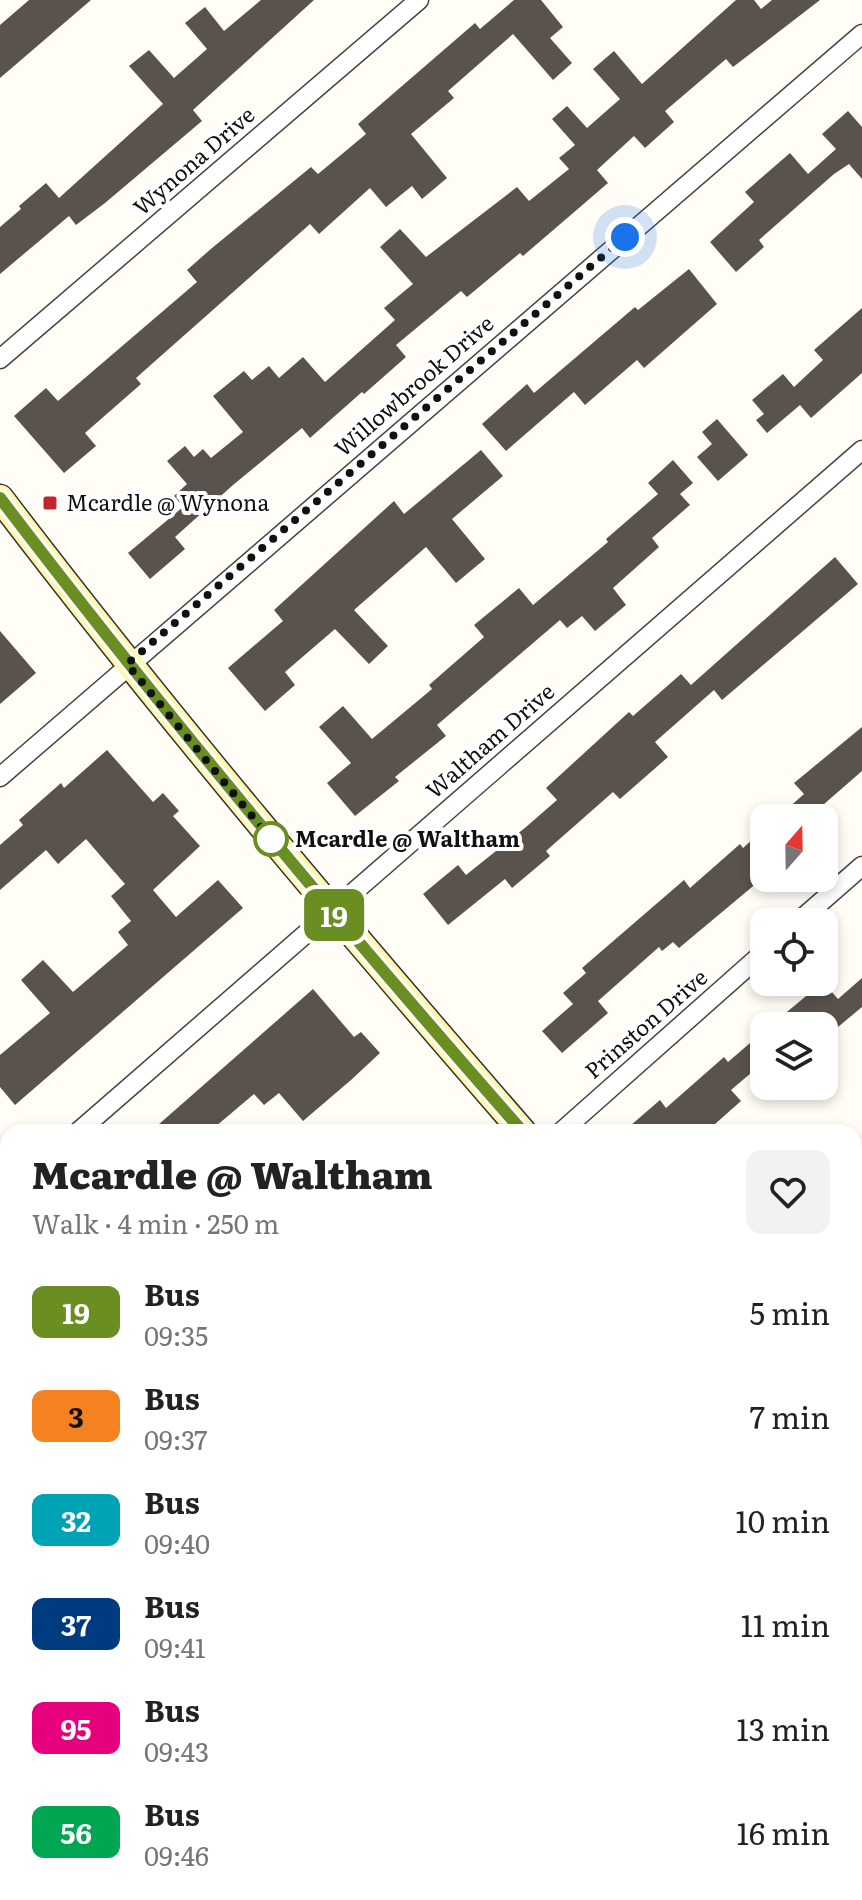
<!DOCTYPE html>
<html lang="en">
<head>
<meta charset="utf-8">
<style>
  body { margin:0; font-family:Literata,serif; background:#f2f2f2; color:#222; height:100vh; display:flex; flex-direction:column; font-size:30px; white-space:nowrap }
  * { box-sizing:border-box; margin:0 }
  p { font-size:26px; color:#767676 }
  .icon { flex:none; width:44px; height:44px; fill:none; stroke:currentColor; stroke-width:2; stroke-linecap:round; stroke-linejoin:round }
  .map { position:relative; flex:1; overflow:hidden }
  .drawer { position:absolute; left:0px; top:1124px; width:862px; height:776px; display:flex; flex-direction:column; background:#fff; border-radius:24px 24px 0 0; box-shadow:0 4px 12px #0003 }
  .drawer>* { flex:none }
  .badge { padding:0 16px; border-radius:12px; font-size:28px; line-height:52px }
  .needle { width:52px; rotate:20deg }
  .buttons { position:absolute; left:750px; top:804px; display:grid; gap:16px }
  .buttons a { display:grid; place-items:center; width:88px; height:88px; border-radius:16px; background:#fff; box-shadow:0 4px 12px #0003; font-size:40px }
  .you { position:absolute; width:40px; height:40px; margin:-20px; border:6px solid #fff; border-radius:50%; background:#1a73e8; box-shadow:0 0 0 12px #1a73e833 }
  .map>.badge { position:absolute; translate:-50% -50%; box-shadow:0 0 0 4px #fff }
  .round { display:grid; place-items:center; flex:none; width:84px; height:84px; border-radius:16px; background:#f2f2f2 }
  .overview { display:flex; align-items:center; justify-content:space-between; height:136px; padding:0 32px }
  h1 { font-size:38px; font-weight:800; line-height:60px }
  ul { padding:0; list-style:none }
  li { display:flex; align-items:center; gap:24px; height:104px; padding:0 32px }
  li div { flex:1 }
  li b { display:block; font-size:30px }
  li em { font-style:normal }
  li .badge { min-width:88px; font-weight:700; text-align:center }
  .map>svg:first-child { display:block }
</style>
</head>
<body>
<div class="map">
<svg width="862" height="1900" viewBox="0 0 862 1900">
  <rect width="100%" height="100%" fill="#fffdf5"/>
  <g fill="#5a524d">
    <polygon points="29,0 91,0 0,78 0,25"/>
    <polygon points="261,0 314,0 193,110 202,121 105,203 76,225 69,216 0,274 0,227 21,209 19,206 46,183 59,198 163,104 129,66 149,50 174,78 207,49 185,23 205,7 224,31"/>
    <polygon points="514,0 541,0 563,27 550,38 572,63 553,80 513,34 448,91 454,98 411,134 447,178 422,199 412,186 386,207 370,188 319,234 310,224 136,378 141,384 85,433 96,446 64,473 14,416 46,388 58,401 197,282 187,270 212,248 311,167 318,174 366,134 358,124 475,23 480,29"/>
    <polygon points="736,0 754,0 761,9 772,0 820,0 733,67 726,59 665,111 674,122 645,148 634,136 597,170 608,183 523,256 520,253 467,297 461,291 396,345 406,357 364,394 362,392 310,438 302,428 233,485 175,537 185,549 150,579 128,553 183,507 174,496 187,484 167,461 185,446 194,457 203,449 211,458 243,432 213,396 244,371 252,380 269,366 279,378 303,357 325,382 395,320 384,308 413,284 380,247 400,229 426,257 517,187 529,201 569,169 559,158 575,145 552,119 567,106 587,128 620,99 593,69 614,51 642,84"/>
    <polygon points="848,111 862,127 862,179 849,164 834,174 759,240 764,247 736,272 710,242 754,202 745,192 790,153 808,174 836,149 822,134"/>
    <polygon points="689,269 717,304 644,368 637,360 585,405 574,392 506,451 482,424 527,384 534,393 635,307 638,310"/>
    <polygon points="862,308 862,373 811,418 800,405 767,433 756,420 764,414 752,400 783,374 794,387 823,360 814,350"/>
    <polygon points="717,419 748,455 718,481 697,457 712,444 702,432"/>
    <polygon points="481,450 503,476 452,519 485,559 456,583 426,547 354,610 388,646 369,664 335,629 285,672 295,685 265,711 228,668 283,621 274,610 394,501 404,514"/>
    <polygon points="673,460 693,483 680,494 690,505 652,538 659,547 613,588 626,605 595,631 582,616 567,628 560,620 437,725 446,736 395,777 399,781 355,816 327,783 351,763 319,727 343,706 372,739 432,689 429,685 484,637 474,625 519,588 533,605 608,542 606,539 658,494 648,483"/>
    <polygon points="835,557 858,584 722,700 714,690 655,742 668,757 620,799 613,792 546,851 550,856 512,888 505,879 448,925 423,894 458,865 466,875 526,827 557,800 546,788 629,712 633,716 681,674 691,685"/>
    <polygon points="0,631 36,673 0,704"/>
    <polygon points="862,727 862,771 808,818 777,818 804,794 794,783"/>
    <polygon points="107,750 153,802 163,793 179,811 173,816 200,846 153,890 176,917 218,880 243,908 15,1105 0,1087 0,1055 50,1013 21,980 43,960 73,992 128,945 118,932 131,921 111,896 125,884 86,839 58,864 46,850 0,890 0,845 23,825 19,820 61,783 64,788"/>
    <polygon points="764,829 764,877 679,948 673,942 662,951 659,947 598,1001 608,1013 562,1053 542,1031 573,1004 563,993 586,973 582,968 684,880 690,888 740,844 743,848"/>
    <polygon points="862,978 862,1007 826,1037 824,1026 770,1026 823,982 838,999"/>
    <polygon points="313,989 354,1037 361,1032 380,1053 351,1080 303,1121 279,1093 264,1105 254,1094 209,1132 150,1132"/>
    <polygon points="764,1031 764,1062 731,1090 741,1101 706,1132 623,1132 660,1100 666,1108 724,1057 728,1062"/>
  </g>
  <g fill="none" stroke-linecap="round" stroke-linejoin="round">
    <defs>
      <g id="minor">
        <polyline points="0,359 419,0"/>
        <polyline points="0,777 862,34"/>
        <polyline points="798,922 862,866"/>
        <polyline points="78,1132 862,450"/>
        <polyline points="561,1132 764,952"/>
        <polyline points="0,1200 8,1193"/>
        <polyline points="854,1284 862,1277"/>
        <polyline points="0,1608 8,1601"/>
        <polyline points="854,1675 862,1668"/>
        <polyline points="0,1775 8,1784"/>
        <polyline points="102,1892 109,1900"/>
        <polyline points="520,1892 527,1900"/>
        <polyline points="571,1900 581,1892"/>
      </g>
      <g id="secondary">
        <path d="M0 498C166 716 343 925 523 1132"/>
        <polyline points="854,1513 862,1522"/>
      </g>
    </defs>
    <use href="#minor" stroke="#444" stroke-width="21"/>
    <use href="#secondary" stroke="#333" stroke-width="29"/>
    <use href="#minor" stroke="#fff" stroke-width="18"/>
    <use href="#secondary" stroke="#fff6b0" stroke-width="26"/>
  </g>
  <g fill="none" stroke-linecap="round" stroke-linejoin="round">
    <defs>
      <path id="line" d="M0 498C166 716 342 926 523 1132"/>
    </defs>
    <use href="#line" stroke="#fff" stroke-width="18"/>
    <use href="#line" stroke="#6b8e23" stroke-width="12"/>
    <polyline stroke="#111" stroke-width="8" stroke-dasharray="0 14.4" points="271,839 275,844 127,664 625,237"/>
  </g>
  <rect fill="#c4262e" stroke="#fff" stroke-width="3" x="42" y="495" width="16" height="16" rx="4"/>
  <circle fill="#fff" stroke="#6b8e23" stroke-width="4" cx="271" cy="839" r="16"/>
  <g text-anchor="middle" stroke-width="8" stroke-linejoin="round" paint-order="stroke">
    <g font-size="22" fill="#111" stroke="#fff">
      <text transform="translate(194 161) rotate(-41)" y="8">Wynona Drive</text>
      <text transform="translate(414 386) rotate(-41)" y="8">Willowbrook Drive</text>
      <text transform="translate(490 741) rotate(-41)" y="8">Waltham Drive</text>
      <text transform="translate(646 1024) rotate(-41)" y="8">Prinston Drive</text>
    </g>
    <g font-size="22" fill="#111" stroke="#fff" text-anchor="start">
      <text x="66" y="511">Mcardle @ Wynona</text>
    </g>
    <g font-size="22" font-weight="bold" fill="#111" stroke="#fff" text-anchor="start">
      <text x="295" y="847">Mcardle @ Waltham</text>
    </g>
  </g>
</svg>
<div class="buttons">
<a><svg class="needle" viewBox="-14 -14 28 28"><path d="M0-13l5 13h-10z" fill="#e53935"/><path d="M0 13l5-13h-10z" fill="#767676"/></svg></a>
<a><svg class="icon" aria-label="locate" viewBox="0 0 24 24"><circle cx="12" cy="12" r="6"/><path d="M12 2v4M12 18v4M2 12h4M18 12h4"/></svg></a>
<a><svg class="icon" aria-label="layers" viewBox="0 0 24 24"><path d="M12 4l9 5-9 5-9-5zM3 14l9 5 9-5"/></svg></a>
</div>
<div class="you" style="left:625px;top:237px"></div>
<b class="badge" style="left:334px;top:915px;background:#6b8e23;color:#fff">19</b>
<section class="drawer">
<div class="overview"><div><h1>Mcardle @ Waltham</h1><p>Walk · 4 min · 250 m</p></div><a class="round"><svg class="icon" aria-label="heart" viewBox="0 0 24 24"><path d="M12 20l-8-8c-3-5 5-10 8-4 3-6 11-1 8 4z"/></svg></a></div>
<ul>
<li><span class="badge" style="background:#6b8e23;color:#fff">19</span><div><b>Bus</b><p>09:35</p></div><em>5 min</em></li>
<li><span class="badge" style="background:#f58220;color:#111">3</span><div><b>Bus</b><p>09:37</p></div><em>7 min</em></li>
<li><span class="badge" style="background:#00a3b4;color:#fff">32</span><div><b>Bus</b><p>09:40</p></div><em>10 min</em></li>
<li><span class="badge" style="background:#003b80;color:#fff">37</span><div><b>Bus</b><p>09:41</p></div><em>11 min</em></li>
<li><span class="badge" style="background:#e6007e;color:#fff">95</span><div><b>Bus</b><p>09:43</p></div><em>13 min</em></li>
<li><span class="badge" style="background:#00a651;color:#fff">56</span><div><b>Bus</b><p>09:46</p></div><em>16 min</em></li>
</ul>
</section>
</div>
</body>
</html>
